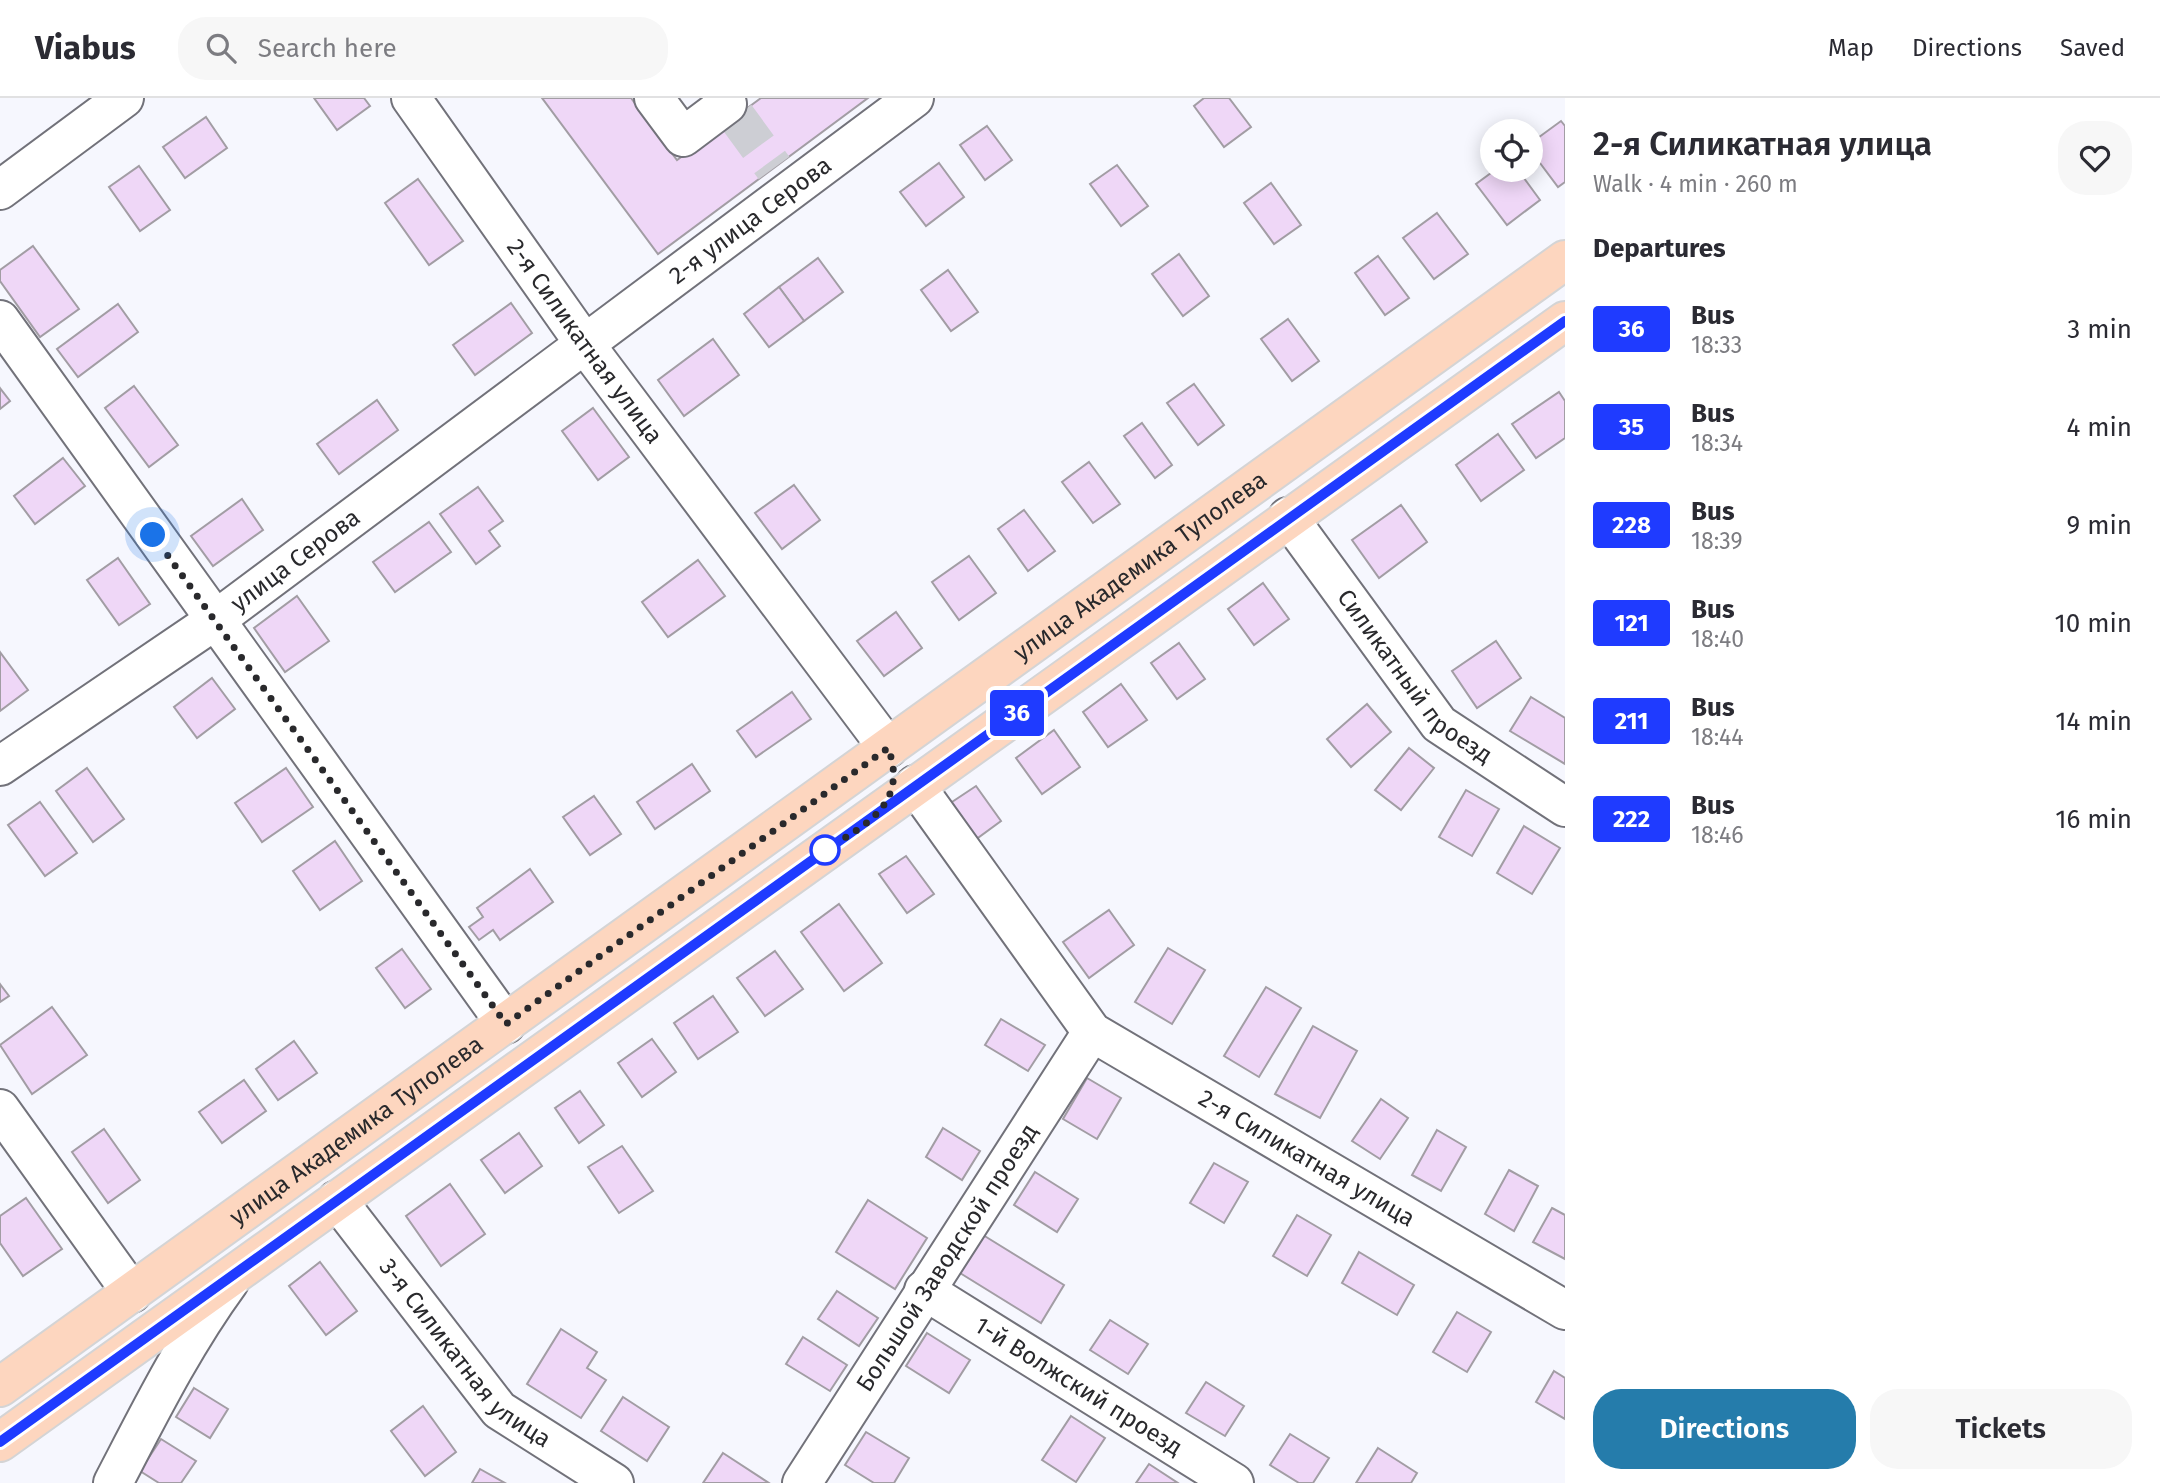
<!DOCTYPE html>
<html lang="en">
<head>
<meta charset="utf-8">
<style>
  body { margin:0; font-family:"Fira Sans",sans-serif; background:#f7f7f7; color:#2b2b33; height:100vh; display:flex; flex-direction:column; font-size:26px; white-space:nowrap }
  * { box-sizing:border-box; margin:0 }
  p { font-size:23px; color:#7c7c81 }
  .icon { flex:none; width:38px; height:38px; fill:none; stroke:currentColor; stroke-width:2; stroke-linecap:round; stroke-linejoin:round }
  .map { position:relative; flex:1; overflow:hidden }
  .drawer { display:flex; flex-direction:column; background:#fff; width:595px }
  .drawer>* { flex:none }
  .badge { padding:0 14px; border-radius:5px; font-size:24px; line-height:46px }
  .fabs { position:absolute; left:1480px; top:21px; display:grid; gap:14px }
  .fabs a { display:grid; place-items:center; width:63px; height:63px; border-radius:50%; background:#fff; box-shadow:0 4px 18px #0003; font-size:35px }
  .you { position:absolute; width:35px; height:35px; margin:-18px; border:5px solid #fff; border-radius:50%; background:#1a73e8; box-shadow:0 0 0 10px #1a73e833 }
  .map>.badge { position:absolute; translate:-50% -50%; box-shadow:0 0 0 4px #fff }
  h2 { padding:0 28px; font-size:26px; line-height:63px }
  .round { display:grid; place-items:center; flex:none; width:74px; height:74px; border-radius:28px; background:#f7f7f7 }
  .head { display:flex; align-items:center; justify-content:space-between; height:119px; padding:0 28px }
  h1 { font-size:33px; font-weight:600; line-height:52px }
  .primary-button { display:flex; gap:14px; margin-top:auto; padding:14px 28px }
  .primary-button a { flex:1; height:80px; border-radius:28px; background:#257cab; color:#fff; font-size:28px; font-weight:600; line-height:80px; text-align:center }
  .primary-button a+a { background:#f7f7f7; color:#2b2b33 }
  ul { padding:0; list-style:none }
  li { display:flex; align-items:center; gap:21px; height:98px; padding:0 28px }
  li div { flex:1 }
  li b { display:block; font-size:26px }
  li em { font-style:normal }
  li .badge { min-width:77px; font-weight:700; text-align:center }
  header { display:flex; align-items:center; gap:42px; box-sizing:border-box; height:98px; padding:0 35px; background:#fff; border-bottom:2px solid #e1e1e2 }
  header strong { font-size:33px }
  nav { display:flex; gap:38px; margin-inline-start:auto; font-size:24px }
  .search { width:490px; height:63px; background:#f7f7f7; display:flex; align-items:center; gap:18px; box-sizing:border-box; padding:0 24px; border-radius:28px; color:#7c7c81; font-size:26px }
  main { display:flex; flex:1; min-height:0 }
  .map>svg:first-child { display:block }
</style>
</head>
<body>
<header>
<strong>Viabus</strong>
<div class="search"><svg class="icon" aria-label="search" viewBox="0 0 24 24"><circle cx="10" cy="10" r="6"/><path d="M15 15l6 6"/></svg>Search here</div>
<nav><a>Map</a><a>Directions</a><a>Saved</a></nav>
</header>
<main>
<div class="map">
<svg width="1565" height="1385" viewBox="0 0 1565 1385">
  <rect width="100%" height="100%" fill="#f6f7fe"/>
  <g fill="#efd7f7" stroke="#a29da4" stroke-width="2">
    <polygon points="314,0 364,0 370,8 337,32"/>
    <polygon points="542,0 631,0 677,62 761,0 868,0 658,156"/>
    <polygon points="1204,0 1229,0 1251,29 1224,49 1194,8"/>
    <polygon points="206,19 227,50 185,80 163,49"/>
    <polygon points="1561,23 1565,28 1565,84 1558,89 1531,53 1531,45"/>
    <polygon points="987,28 1012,62 985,82 960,47"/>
    <polygon points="939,65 964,99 926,128 900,94"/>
    <polygon points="1117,67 1148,108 1121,128 1090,86"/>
    <polygon points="139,68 170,112 140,133 109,89"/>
    <polygon points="1495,72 1518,72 1540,102 1507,127 1476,86"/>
    <polygon points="418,81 463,143 429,167 385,105"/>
    <polygon points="1271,85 1301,127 1274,146 1244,105"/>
    <polygon points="1437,115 1468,156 1434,181 1403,140"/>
    <polygon points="33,148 79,211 40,239 0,183 0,172"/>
    <polygon points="1179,156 1209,198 1183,218 1152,176"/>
    <polygon points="1378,158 1409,200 1385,217 1355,175"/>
    <polygon points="818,160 843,194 804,223 779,189"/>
    <polygon points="948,172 978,214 951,233 921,192"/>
    <polygon points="779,189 804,223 769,249 744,216"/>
    <polygon points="511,205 532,235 475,277 453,247"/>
    <polygon points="118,206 138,234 78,279 57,251"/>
    <polygon points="1288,221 1319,263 1292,283 1261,241"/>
    <polygon points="713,241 739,277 684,318 658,282"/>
    <polygon points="1194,286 1224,327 1198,347 1167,305"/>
    <polygon points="134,288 178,347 149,369 105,310"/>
    <polygon points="0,290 10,303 0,311"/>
    <polygon points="1559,294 1565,303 1565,340 1536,360 1512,326"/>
    <polygon points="377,302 398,332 339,376 317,346"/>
    <polygon points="593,310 629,359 598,382 562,333"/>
    <polygon points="1142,325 1172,367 1155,380 1124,338"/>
    <polygon points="1498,336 1524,372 1481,403 1456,367"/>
    <polygon points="63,360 85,388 35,426 14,398"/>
    <polygon points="1089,364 1120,406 1093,425 1062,384"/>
    <polygon points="794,387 820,422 782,451 755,415"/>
    <polygon points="478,389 503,423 489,433 500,448 476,466 440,416"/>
    <polygon points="242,401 263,432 213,468 191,438"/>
    <polygon points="1401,407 1427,444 1379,480 1352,442"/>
    <polygon points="1024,412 1055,453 1028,473 998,431"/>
    <polygon points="429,424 451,454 395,494 373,464"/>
    <polygon points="969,458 996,495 959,522 932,484"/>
    <polygon points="118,460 150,506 119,527 87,482"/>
    <polygon points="698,462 725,498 668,539 642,504"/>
    <polygon points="1263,485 1289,521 1254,547 1228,511"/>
    <polygon points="297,498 329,543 285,574 254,530"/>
    <polygon points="896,514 922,550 884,578 857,543"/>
    <polygon points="1496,543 1521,580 1477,610 1452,573"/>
    <polygon points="1179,545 1205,581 1177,601 1151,565"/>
    <polygon points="0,554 28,592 0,613"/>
    <polygon points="212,580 235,611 197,640 174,609"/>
    <polygon points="1121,586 1147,622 1108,649 1083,614"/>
    <polygon points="792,594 811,621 756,659 737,633"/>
    <polygon points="1531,599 1565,620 1565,666 1510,633"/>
    <polygon points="1367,606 1391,634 1351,669 1327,641"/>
    <polygon points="1054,632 1080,669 1042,696 1016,660"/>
    <polygon points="1409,650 1434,670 1401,712 1375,692"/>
    <polygon points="692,666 710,693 655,731 637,704"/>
    <polygon points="87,670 124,721 93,744 56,693"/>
    <polygon points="286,670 313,709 262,744 235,705"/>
    <polygon points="976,688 1001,723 975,742 949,706"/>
    <polygon points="1466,692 1499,711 1472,758 1439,739"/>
    <polygon points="594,698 621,736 590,757 563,719"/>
    <polygon points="40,704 77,755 45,778 8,727"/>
    <polygon points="1524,728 1560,750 1532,796 1497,775"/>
    <polygon points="335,743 362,783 320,812 293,773"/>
    <polygon points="906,758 934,796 907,815 879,776"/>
    <polygon points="530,771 553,804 500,842 493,832 479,842 469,829 483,819 477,810"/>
    <polygon points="839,806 882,865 844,893 801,834"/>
    <polygon points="1109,812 1134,847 1089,880 1063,844"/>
    <polygon points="1168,850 1205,872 1172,926 1135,904"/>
    <polygon points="402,851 431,891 405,910 376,870"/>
    <polygon points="775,853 803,891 765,918 737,880"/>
    <polygon points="0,886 9,898 0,904"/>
    <polygon points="1266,889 1301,910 1259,979 1224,958"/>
    <polygon points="713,898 738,934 698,961 674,925"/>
    <polygon points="52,909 87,957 32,996 0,947"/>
    <polygon points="1001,921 1045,947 1028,973 985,947"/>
    <polygon points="1313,928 1357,953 1320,1020 1275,996"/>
    <polygon points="652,941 676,974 642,999 618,965"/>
    <polygon points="294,943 317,975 278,1002 256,971"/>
    <polygon points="1087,980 1121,1000 1097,1041 1063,1021"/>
    <polygon points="244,982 266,1013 222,1045 199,1014"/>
    <polygon points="580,993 604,1027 579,1045 555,1010"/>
    <polygon points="1381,1001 1408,1020 1380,1061 1352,1043"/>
    <polygon points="943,1030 980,1053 962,1082 926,1059"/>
    <polygon points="104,1031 140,1082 108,1105 72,1054"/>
    <polygon points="1437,1032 1466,1049 1441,1093 1412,1077"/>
    <polygon points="519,1035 542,1068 505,1095 481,1062"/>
    <polygon points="622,1048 653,1093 619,1115 588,1069"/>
    <polygon points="1214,1065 1248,1084 1224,1125 1190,1105"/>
    <polygon points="1509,1072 1538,1088 1514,1133 1485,1116"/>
    <polygon points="1035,1074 1078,1101 1057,1134 1014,1107"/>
    <polygon points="450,1086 485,1136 441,1168 406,1118"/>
    <polygon points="26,1100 62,1151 23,1178 0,1145 0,1118"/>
    <polygon points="868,1102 927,1140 895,1191 836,1154"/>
    <polygon points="1552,1110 1565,1117 1565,1161 1533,1144"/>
    <polygon points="1297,1117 1331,1137 1307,1178 1273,1158"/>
    <polygon points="983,1137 1064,1187 1041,1225 960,1175"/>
    <polygon points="1359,1154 1414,1187 1397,1217 1342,1185"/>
    <polygon points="320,1164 357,1213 326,1237 289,1188"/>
    <polygon points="837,1193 878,1220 859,1248 818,1221"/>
    <polygon points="1457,1214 1491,1234 1467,1274 1433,1254"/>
    <polygon points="1110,1222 1148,1246 1128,1276 1090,1252"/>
    <polygon points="561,1231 597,1254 587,1270 606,1282 581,1320 527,1286"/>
    <polygon points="927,1235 970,1262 949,1295 906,1268"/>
    <polygon points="803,1239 847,1267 830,1293 786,1266"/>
    <polygon points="1554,1273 1565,1280 1565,1321 1536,1304"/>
    <polygon points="1206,1284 1244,1308 1225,1338 1186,1315"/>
    <polygon points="194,1290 228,1311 210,1340 176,1319"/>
    <polygon points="623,1299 669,1329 647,1363 601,1333"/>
    <polygon points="423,1308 456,1354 425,1378 391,1333"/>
    <polygon points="1071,1318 1105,1340 1076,1384 1042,1362"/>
    <polygon points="866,1334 909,1360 894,1385 874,1385 845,1367"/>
    <polygon points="1290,1336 1329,1360 1313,1385 1299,1385 1270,1367"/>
    <polygon points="161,1341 196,1363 181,1385 159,1385 140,1373"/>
    <polygon points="1378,1350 1417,1375 1411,1385 1356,1385"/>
    <polygon points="723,1355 769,1385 703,1385"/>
    <polygon points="1149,1366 1178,1385 1136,1385"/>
    <polygon points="480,1371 505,1385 472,1385"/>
  </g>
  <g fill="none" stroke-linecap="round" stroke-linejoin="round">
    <polyline stroke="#cdced4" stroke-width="38" stroke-dasharray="38 19" stroke-linecap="butt" points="736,18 774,70"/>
    <defs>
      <g id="minor">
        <path id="s1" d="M411 0 584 245 888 650"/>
        <polyline points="654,0 683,39 727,6"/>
        <polyline points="0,92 124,0"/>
        <polyline points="0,222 506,926"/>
        <path id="s2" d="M1288 419 1439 626 1565 709"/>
        <path id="s3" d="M0 668 214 523 914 0"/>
        <path id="s4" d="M915 687 1092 934 1565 1212"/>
        <polyline points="0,1011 132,1195"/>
        <path id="s5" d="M337 1102 499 1312 614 1385"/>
        <path id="s6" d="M924 1192 1234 1385"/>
        <path d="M113 1385C149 1316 183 1247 229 1184"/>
        <path id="s7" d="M802 1385 1092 934"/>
      </g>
      <g id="major">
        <path id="s8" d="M0 1289 1565 162"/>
        <polyline points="0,1344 1565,223"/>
      </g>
    </defs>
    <use href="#minor" stroke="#72727a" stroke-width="42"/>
    <use href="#major" stroke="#d4d4d5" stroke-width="42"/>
    <use href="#minor" stroke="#fff" stroke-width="38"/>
    <use href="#major" stroke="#fdd6bf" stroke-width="38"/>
  </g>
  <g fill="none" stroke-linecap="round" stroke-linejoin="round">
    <defs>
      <polyline id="line" points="0,1344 1565,223"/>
    </defs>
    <use href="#line" stroke="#fff" stroke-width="16"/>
    <use href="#line" stroke="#1f3bff" stroke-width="10"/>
    <path stroke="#29292c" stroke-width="7" stroke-dasharray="0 12.6" d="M153 437 506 926 888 650C909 705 866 727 825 752"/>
  </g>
  <circle fill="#fff" stroke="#1f3bff" stroke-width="3.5" cx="825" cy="752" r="14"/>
  <g text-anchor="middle" stroke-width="7" stroke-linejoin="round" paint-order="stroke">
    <g font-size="24" fill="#29292c" stroke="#fff">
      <text dy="8" stroke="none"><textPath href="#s3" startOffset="928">2-я улица Серова</textPath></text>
      <text dy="8" stroke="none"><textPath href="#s1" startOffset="299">2-я Силикатная улица</textPath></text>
      <text dy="8" stroke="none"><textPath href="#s3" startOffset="360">улица Серова</textPath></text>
      <text dy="8" stroke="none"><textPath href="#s8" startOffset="1405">улица Академика Туполева</textPath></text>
      <text dy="8" stroke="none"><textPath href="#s2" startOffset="205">Силикатный проезд</textPath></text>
      <text dy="8" stroke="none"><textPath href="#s8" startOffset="439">улица Академика Туполева</textPath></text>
      <text dy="8" stroke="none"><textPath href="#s4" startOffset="553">2-я Силикатная улица</textPath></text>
      <text dy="8" stroke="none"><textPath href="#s7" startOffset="268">Большой Заводской проезд</textPath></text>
      <text dy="8" stroke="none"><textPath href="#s5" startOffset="201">3-я Силикатная улица</textPath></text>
      <text dy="8" stroke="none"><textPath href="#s6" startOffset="182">1-й Волжский проезд</textPath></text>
    </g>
  </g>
</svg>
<div class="fabs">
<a><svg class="icon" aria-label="locate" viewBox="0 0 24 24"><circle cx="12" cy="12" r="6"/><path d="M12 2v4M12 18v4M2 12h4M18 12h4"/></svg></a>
</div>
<div class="you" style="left:153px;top:437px"></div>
<b class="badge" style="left:1017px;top:615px;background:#1f3bff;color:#fff">36</b>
</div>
<section class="drawer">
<div class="head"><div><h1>2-я Силикатная улица</h1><p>Walk · 4 min · 260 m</p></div><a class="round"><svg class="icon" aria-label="heart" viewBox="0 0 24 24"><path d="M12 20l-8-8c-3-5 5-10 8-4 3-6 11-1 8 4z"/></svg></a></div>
<h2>Departures</h2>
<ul>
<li><span class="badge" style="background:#1f3bff;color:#fff">36</span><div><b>Bus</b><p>18:33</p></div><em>3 min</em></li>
<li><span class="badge" style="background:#1f3bff;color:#fff">35</span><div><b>Bus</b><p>18:34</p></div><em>4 min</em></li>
<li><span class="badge" style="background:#1f3bff;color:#fff">228</span><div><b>Bus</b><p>18:39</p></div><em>9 min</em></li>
<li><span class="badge" style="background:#1f3bff;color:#fff">121</span><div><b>Bus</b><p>18:40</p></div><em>10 min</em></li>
<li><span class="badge" style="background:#1f3bff;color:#fff">211</span><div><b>Bus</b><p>18:44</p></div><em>14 min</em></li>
<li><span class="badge" style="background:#1f3bff;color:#fff">222</span><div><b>Bus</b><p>18:46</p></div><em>16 min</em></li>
</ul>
<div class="primary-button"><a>Directions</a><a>Tickets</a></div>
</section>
</main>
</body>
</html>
